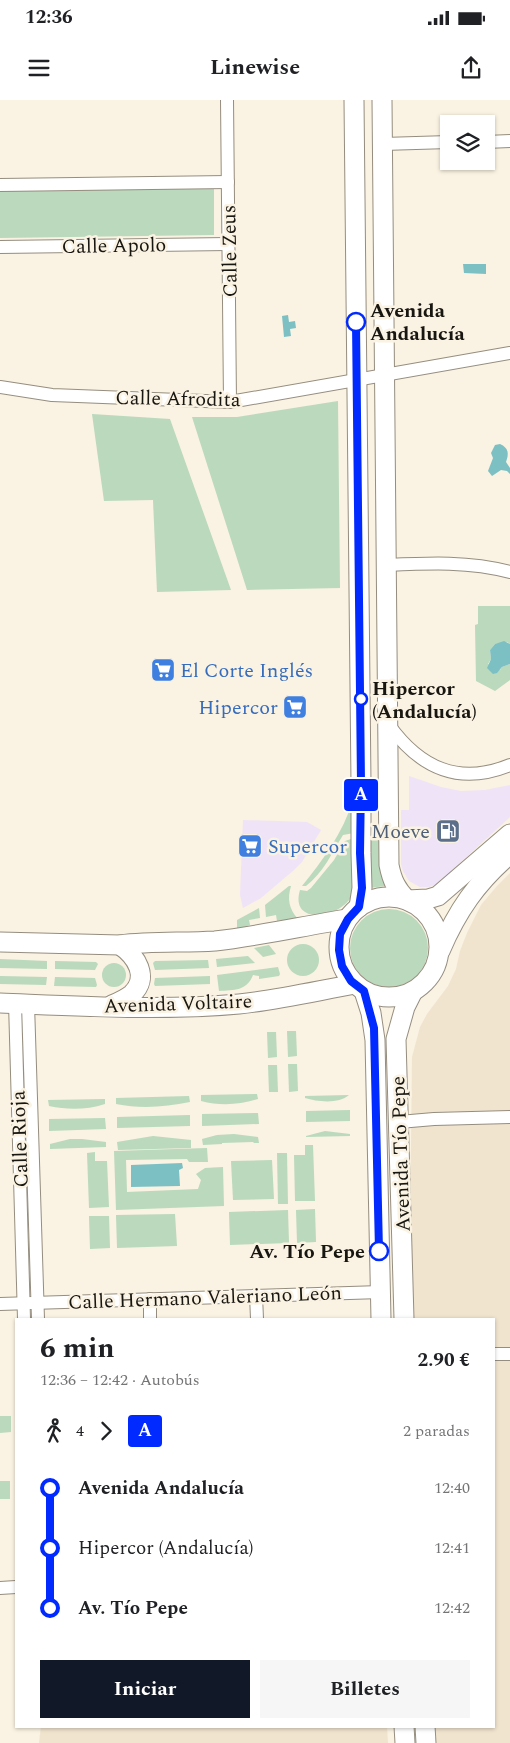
<!DOCTYPE html>
<html lang="es">
<head>
<meta charset="utf-8">
<style>
  body { margin:0; font-family:Spectral,serif; background:#f6f6f6; color:#202124; height:100vh; display:flex; flex-direction:column; font-size:19px; white-space:nowrap }
  * { box-sizing:border-box; margin:0 }
  p { font-size:16px; color:#757577 }
  .icon { flex:none; width:28px; height:28px; fill:none; stroke:currentColor; stroke-width:2; stroke-linecap:round; stroke-linejoin:round }
  .map { position:relative; flex:1; overflow:hidden }
  .side { position:absolute; left:15px; top:1218px; width:480px; height:410px; display:flex; flex-direction:column; background:#fff; border-radius:0px; box-shadow:0 1px 4px #0004 }
  .side>* { flex:none }
  .badge { padding:0 10px; border-radius:4px; font-size:18px; line-height:32px }
  .controls { position:absolute; left:440px; top:15px; display:grid; gap:10px }
  .controls a { display:grid; place-items:center; width:55px; height:55px; border-radius:0px; background:#fff; box-shadow:0 1px 4px #0004; font-size:25px }
  .map>.badge { position:absolute; translate:-50% -50%; box-shadow:0 0 0 2px #fff }
  .legs { display:flex; align-items:center; gap:8px; height:55px; padding:0 25px; font-size:16px }
  .legs p { margin-inline-start:auto }
  .overview { display:flex; align-items:center; justify-content:space-between; height:85px; padding:0 25px }
  h1 { font-size:28px; font-weight:700; line-height:38px }
  .primary-button { display:flex; gap:10px; margin-top:auto; padding:10px 25px }
  .primary-button a { flex:1; height:58px; border-radius:0px; background:#111827; color:#fff; font-size:20px; font-weight:700; line-height:58px; text-align:center }
  .primary-button a+a { background:#f6f6f6; color:#202124 }
  ul { padding:0 25px; list-style:none }
  li { display:flex; align-items:center; gap:18px; height:60px; font-size:19px }
  li i { display:grid; place-items:center; width:8px; height:100%; margin:0 6px; background:currentColor }
  li i::after { content:''; width:12px; height:12px; margin:-6px; border:4px solid; border-radius:50%; background:#fff }
  li p { margin-inline-start:auto }
  li:first-child i { background:linear-gradient(#0000 50%,currentColor 0) }
  li:last-child i { background:linear-gradient(currentColor 50%,#0000 0) }
  .status { display:flex; justify-content:space-between; align-items:center; height:35px; padding:0 25px; background:#fff; direction:ltr }
  .status svg { height:14px; fill:currentColor }
  header { display:flex; justify-content:space-between; align-items:center; height:65px; padding:0 25px; background:#fff; font-size:22px; font-weight:700 }
  .map>svg:first-child { display:block }
</style>
</head>
<body>
<div class="status"><b>12:36</b><svg viewBox="0 0 49 12"><path d="M0 12V9h3v3zM5 12V6h3v6zM10 12V3h3v9zM15 12V0h3v12zM26 1h20v11H26zM47 4h2v5h-2z"/></svg></div>
<header><svg class="icon" aria-label="menu" viewBox="0 0 24 24"><path d="M4 6h16M4 12h16M4 18h16"/></svg>Linewise<svg class="icon" aria-label="share" viewBox="0 0 24 24"><path d="M12 15V3M7 8l5-5 5 5M5 13v7h14v-7"/></svg></header>
<div class="map">
<svg width="510" height="1643" viewBox="0 0 510 1643">
  <rect width="100%" height="100%" fill="#faf2e2"/>
  <g fill="#efe3f8">
    <polygon points="409,676 441,687 461,691 485,690 510,685 510,717 461,762 447,777 435,785 429,787 420,787 409,781 403,771 401,764 401,710 409,710"/>
    <polygon points="243,720 307,722 321,730 302,762 294,770 261,798 243,808 240,795"/>
  </g>
  <g fill="#f0e4ce">
    <polygon points="510,773 510,1643 429,1643 428,1626 494,1626 494,1219 409,1219 412,957 420,927 427,914 448,886 456,869 460,851 467,833 481,805 497,786"/>
    <polygon points="41,1626 387,1626 388,1643 39,1643"/>
  </g>
  <g fill="#bad9bd">
    <polygon points="214,87 214,135 0,138 0,90"/>
    <polygon points="338,301 340,488 247,490 192,317 237,317"/>
    <polygon points="92,314 170,319 231,490 157,492 153,400 104,401"/>
    <polygon points="478,506 510,506 510,544 507,542 495,544 490,550 491,559 488,564 500,570 502,567 510,564 510,580 495,591 476,581 475,525 478,524"/>
    <path d="M353 700 354 733 343 735C332 753 323 773 306 786H302C323 760 343 733 353 700Z"/>
    <path d="M354 738C355 751 358 773 356 785 351 819 288 829 300 790L307 791 311 788 334 760 345 741Z"/>
    <polygon points="367,739 382,739 385,786 370,788"/>
    <path d="M289 786H291C287 799 289 809 298 819L288 824 282 820 277 821 276 815 266 817 265 805Z"/>
    <polygon points="259,808 260,818 249,820 250,825 247,826 243,831 237,832 237,820"/>
    <circle cx="389" cy="848" r="39"/>
    <circle cx="303" cy="860" r="16"/>
    <polygon points="269,845 276,854 263,857 254,848"/>
    <polygon points="248,856 255,863 217,867 216,859"/>
    <polygon points="0,859 47,861 47,869 0,868"/>
    <polygon points="208,860 209,868 155,870 153,863 155,861"/>
    <polygon points="55,861 96,862 98,864 95,870 55,869"/>
    <circle cx="114" cy="875" r="12"/>
    <path d="M278 867 280 874 279 876 259 879V876L253 875C247 891 234 890 219 891L217 875Z"/>
    <polygon points="0,876 47,877 46,885 0,884"/>
    <polygon points="210,876 210,884 155,886 154,884 155,878"/>
    <polygon points="55,877 95,878 97,885 96,887 54,886"/>
    <polygon points="287,931 296,931 297,956 288,957"/>
    <polygon points="267,932 276,932 277,957 268,958"/>
    <polygon points="288,964 297,964 298,991 289,992"/>
    <polygon points="268,965 277,965 278,992 269,992"/>
    <path d="M257 994 258 999C239 1005 220 1006 201 1001V995Z"/>
    <path d="M349 995C339 1004 318 1002 305 998V996Z"/>
    <path d="M189 996 190 1002C165 1007 141 1009 116 1004V998Z"/>
    <path d="M105 999V1004C86 1010 68 1010 49 1006L48 1000Z"/>
    <polygon points="350,1010 350,1021 306,1022 306,1011"/>
    <polygon points="258,1013 259,1024 202,1026 202,1014"/>
    <polygon points="190,1015 190,1026 117,1028 117,1017"/>
    <polygon points="105,1018 106,1029 49,1031 49,1019"/>
    <polygon points="325,1031 350,1034 350,1036 306,1037 306,1036"/>
    <polygon points="234,1034 258,1037 259,1043 254,1043 253,1042 222,1043 222,1044 203,1045 202,1039 217,1035"/>
    <polygon points="153,1036 191,1040 191,1048 118,1050 117,1042"/>
    <polygon points="70,1039 82,1039 106,1042 106,1047 50,1049 50,1044"/>
    <polygon points="305,1045 313,1045 315,1101 295,1101 294,1055 305,1055"/>
    <polygon points="207,1048 208,1062 189,1062 187,1059 126,1060 127,1092 198,1089 201,1080 196,1074 205,1068 223,1067 224,1106 116,1110 114,1051"/>
    <polygon points="95,1052 95,1061 107,1061 109,1107 89,1108 87,1053"/>
    <polygon points="277,1053 287,1053 288,1104 278,1104"/>
    <polygon points="272,1060 274,1099 233,1100 231,1061"/>
    <polygon points="315,1109 316,1142 297,1143 296,1110"/>
    <polygon points="288,1110 289,1143 230,1145 229,1112"/>
    <polygon points="175,1114 177,1146 117,1148 116,1115"/>
    <polygon points="89,1116 109,1116 110,1148 90,1149"/>
    <polygon points="0,1316 11,1316 11,1332 0,1333"/>
    <rect x="0" y="1381" width="10" height="18"/>
  </g>
  <g fill="#7dc0c4">
    <polygon points="463,164 486,164 486,174 464,173"/>
    <polygon points="288,215 289,222 295,221 296,228 290,229 291,236 284,237 282,216"/>
    <path d="M500 344C509 348 509 354 506 362L510 368V374L507 371 501 370 492 376 488 371 493 358 491 353 495 345Z"/>
    <polygon points="504,541 510,544 510,564 502,567 497,573 493,574 487,568 491,559 490,550 495,544"/>
    <polygon points="182,1063 183,1068 179,1070 180,1086 131,1087 131,1065"/>
  </g>
  <g fill="none" stroke-linecap="round" stroke-linejoin="round">
    <defs>
      <g id="street">
        <polyline points="227,0 230,302"/>
        <polyline points="486,42 510,41"/>
        <polyline points="383,44 449,42"/>
        <polyline points="0,85 228,82"/>
        <polyline points="0,147 228,144"/>
        <polyline points="0,287 52,295 230,302 510,253"/>
        <path d="M387 465C429 463 470 461 510 472"/>
        <path d="M389 625C420 668 459 686 510 665"/>
        <polyline points="15,903 24,1219"/>
        <polyline points="28,904 38,1219"/>
        <polyline points="399,1022 434,1019 510,1017"/>
        <polyline points="256,1195 257,1219"/>
        <polyline points="150,1199 150,1219"/>
        <polyline points="0,1204 381,1192"/>
        <polyline points="494,1254 510,1254"/>
        <polyline points="0,1488 16,1487"/>
      </g>
      <g id="primary">
        <polyline points="354,0 361,684 361,753 362,788 359,807"/>
        <path d="M382 0 389 765C392 780 396 789 407 800"/>
        <circle cx="389" cy="847" r="50"/>
        <polyline points="407,800 428,799 438,796 510,734"/>
        <path d="M0 842 120 845C151 841 183 843 215 841 260 836 303 826 347 819"/>
        <path d="M440 851C457 811 477 782 510 754"/>
        <polyline points="364,891 371,913 375,940 381,1219"/>
        <path d="M0 903C77 906 162 911 239 904 278 900 316 891 355 884"/>
        <path d="M112 905C119 902 126 899 132 894 150 877 136 856 120 845"/>
        <polyline points="404,1219 396,939 405,907 412,893"/>
        <polyline points="404,1626 405,1643"/>
        <polyline points="425,1626 426,1643"/>
      </g>
    </defs>
    <use href="#street" stroke="#958d7f" stroke-width="14"/>
    <use href="#primary" stroke="#958d7f" stroke-width="21"/>
    <use href="#street" stroke="#fff" stroke-width="12"/>
    <use href="#primary" stroke="#fff" stroke-width="19"/>
  </g>
  <g fill="none" stroke-linecap="round" stroke-linejoin="round">
    <defs>
      <polyline id="line-1" points="356,222 361,684 360,753 362,788 359,807 348,819 340,834 339,850 342,866 351,881 364,891 374,928 379,1151"/>
    </defs>
    <use href="#line-1" stroke="#fff" stroke-width="11"/>
    <use href="#line-1" stroke="#002aff" stroke-width="8"/>
  </g>
  <defs>
    <symbol id="supermarket-square" viewBox="-11 -11 22 22"><rect x="-9" y="-9" width="18" height="18" rx="4" fill="#3f7fe0" stroke="#faf2e2"/><path d="M-6-5.5h2.5l.6 2H6L4.5 2H-2.5L-4.4-4H-6ZM-1.5 3.2a1.3 1.3 0 1 0 .1 0ZM3 3.2a1.3 1.3 0 1 0 .1 0Z" fill="#fff"/></symbol>
    <symbol id="fuel-square" viewBox="-11 -11 22 22"><rect x="-9" y="-9" width="18" height="18" rx="4" fill="#5c6f8a" stroke="#faf2e2"/><path d="M-5.5-6h7V0h2V4h1.3V-2.5L3-4.5l.8-.8L6-3V5H2.5V1h-1V6h-7ZM-4.2-4.7v3.2H.2V-4.7Z" fill="#fff"/></symbol>
  </defs>
  <g fill-rule="evenodd">
    <use href="#supermarket-square" x="149" y="556" width="28" height="28"/>
    <use href="#supermarket-square" x="281" y="593" width="28" height="28"/>
    <use href="#fuel-square" x="434" y="717" width="28" height="28"/>
    <use href="#supermarket-square" x="236" y="732" width="28" height="28"/>
  </g>
  <g fill="#fff" stroke="#002aff" stroke-width="2.5">
    <circle cx="356" cy="222" r="9"/>
    <circle cx="361" cy="599" r="6"/>
    <circle cx="379" cy="1151" r="9"/>
  </g>
  <g text-anchor="middle" stroke-width="5" stroke-linejoin="round" paint-order="stroke">
    <g font-size="20" fill="#181610" stroke="#faf2e2">
      <text transform="translate(114 145) rotate(-1)" y="7">Calle Apolo</text>
      <text transform="translate(229 151) rotate(-91)" y="7">Calle Zeus</text>
      <text transform="translate(178 298) rotate(1)" y="7">Calle Afrodita</text>
      <text transform="translate(178 903) rotate(-2)" y="7">Avenida Voltaire</text>
      <text transform="translate(19 1039) rotate(-92)" y="7">Calle Rioja</text>
      <text transform="translate(400 1054) rotate(-92)" y="7">Avenida Tío Pepe</text>
      <text transform="translate(205 1197) rotate(-2)" y="7">Calle Hermano Valeriano León</text>
    </g>
    <g font-size="20" font-weight="bold" fill="#181610" stroke="#faf2e2" text-anchor="start">
      <text x="370" y="217">Avenida<tspan x="370" dy="23">Andalucía</tspan></text>
      <text x="372" y="595">Hipercor<tspan x="372" dy="23">(Andalucía)</tspan></text>
      <text x="365" y="1158" text-anchor="end">Av. Tío Pepe</text>
    </g>
    <g font-size="20" fill="#366cbe" stroke="#faf2e2" text-anchor="start">
      <text x="180" y="577">El Corte Inglés</text>
      <text x="278" y="614" text-anchor="end">Hipercor</text>
      <text x="268" y="753">Supercor</text>
    </g>
    <g font-size="20" fill="#4e5e75" stroke="#faf2e2" text-anchor="end">
      <text x="430" y="738">Moeve</text>
    </g>
  </g>
</svg>
<div class="controls">
<a><svg class="icon" aria-label="layers" viewBox="0 0 24 24"><path d="M12 4l9 5-9 5-9-5zM3 14l9 5 9-5"/></svg></a>
</div>
<b class="badge" style="left:361px;top:695px;background:#002aff;color:#fff">A</b>
<section class="side">
<div class="overview"><div><h1>6 min</h1><p>12:36 – 12:42 · Autobús</p></div><b>2.90 €</b></div>
<div class="legs"><svg class="icon" aria-label="walk" viewBox="0 0 24 24"><circle cx="13" cy="4" r="2"/><path d="M13 8l-2 6 4 7M11 14l-3 7M7 12l3-4h3l4 4"/></svg>4<svg class="icon" aria-label="forward" viewBox="0 0 24 24"><path d="M9 5l7 7-7 7"/></svg><b class="badge" style="background:#002aff;color:#fff">A</b><p>2 paradas</p></div>
<ul>
<li><i style="color:#002aff"></i><b>Avenida Andalucía</b><p>12:40</p></li>
<li><i style="color:#002aff"></i><span>Hipercor (Andalucía)</span><p>12:41</p></li>
<li><i style="color:#002aff"></i><b>Av. Tío Pepe</b><p>12:42</p></li>
</ul>
<div class="primary-button"><a>Iniciar</a><a>Billetes</a></div>
</section>
</div>
</body>
</html>
